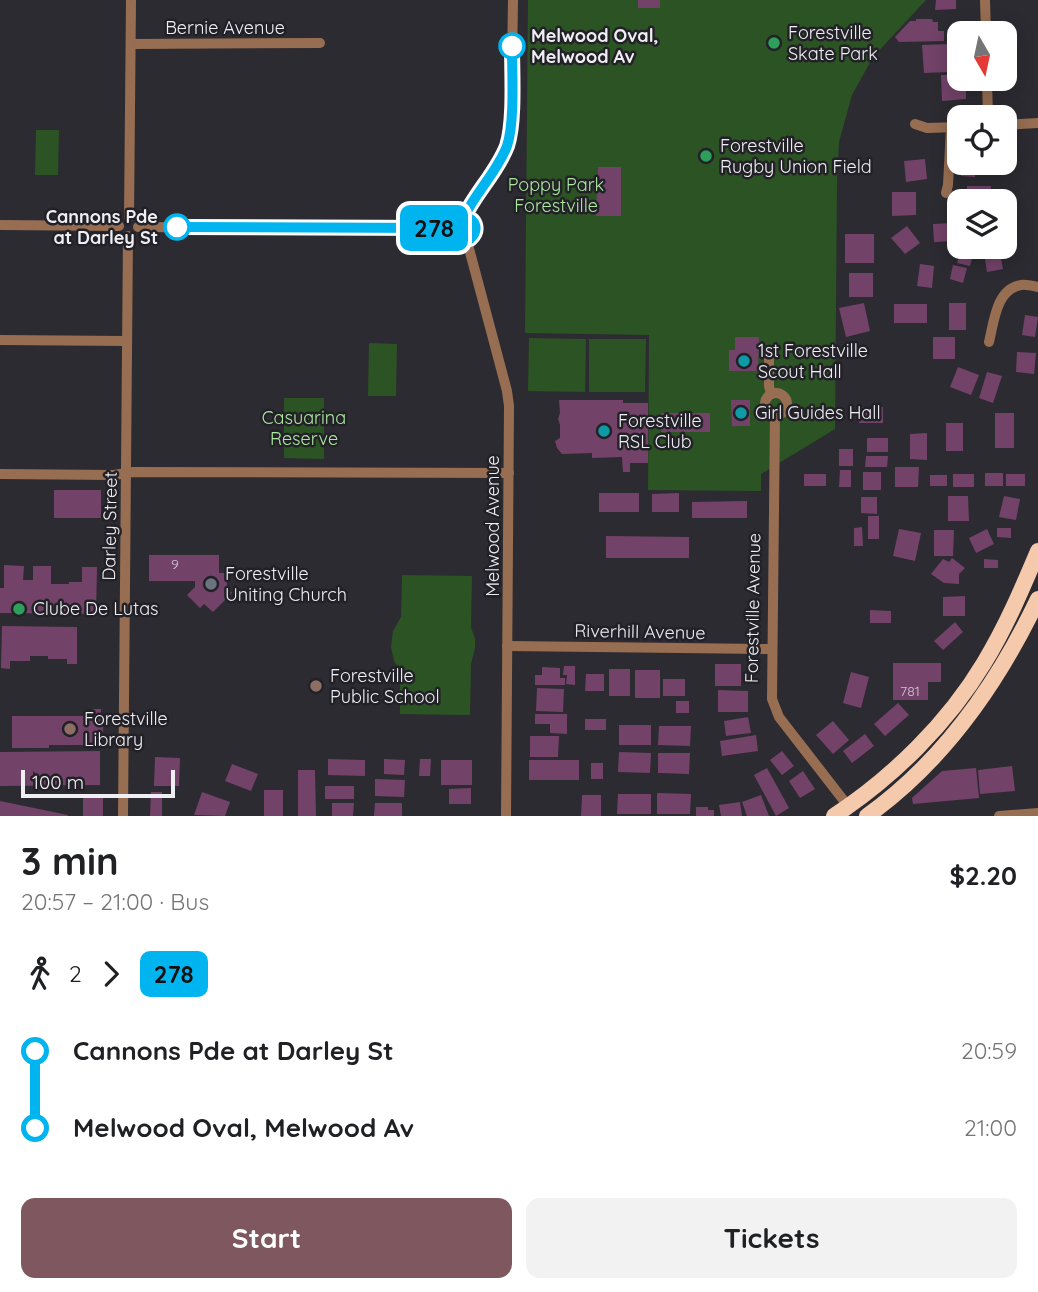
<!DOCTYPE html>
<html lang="en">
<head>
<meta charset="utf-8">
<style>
  body { margin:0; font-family:Quicksand,sans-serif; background:#f2f2f2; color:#202124; height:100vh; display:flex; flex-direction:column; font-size:26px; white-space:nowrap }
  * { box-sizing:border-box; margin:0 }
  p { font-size:23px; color:#757577 }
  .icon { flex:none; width:38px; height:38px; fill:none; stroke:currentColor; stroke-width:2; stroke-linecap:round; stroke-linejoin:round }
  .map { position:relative; height:816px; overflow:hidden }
  .details { display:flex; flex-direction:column; background:#fff; flex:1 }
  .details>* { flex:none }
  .badge { padding:0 14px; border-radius:10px; font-size:24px; line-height:46px }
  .needle { width:46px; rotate:171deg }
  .buttons { position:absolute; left:947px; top:21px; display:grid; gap:14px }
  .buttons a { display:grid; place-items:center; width:70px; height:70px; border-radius:14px; background:#fff; box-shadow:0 4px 18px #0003; font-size:35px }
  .scale { position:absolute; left:21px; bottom:18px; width:154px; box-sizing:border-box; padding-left:7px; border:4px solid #efeff3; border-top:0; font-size:19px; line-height:24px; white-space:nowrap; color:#efeff3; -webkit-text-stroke:5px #222127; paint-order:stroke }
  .map>.badge { position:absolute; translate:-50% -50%; box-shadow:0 0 0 4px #fff }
  .legs { display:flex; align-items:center; gap:10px; height:77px; padding:0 21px; font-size:23px }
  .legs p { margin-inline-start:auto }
  .head { display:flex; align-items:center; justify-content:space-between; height:119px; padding:0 21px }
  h1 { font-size:38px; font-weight:700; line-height:52px }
  .cta { display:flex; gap:14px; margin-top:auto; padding:14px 21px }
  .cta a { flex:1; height:80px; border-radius:14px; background:#7f575f; color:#fff; font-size:28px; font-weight:700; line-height:80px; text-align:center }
  .cta a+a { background:#f2f2f2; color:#202124 }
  ul { padding:0 21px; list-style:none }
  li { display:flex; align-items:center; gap:24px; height:77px; font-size:26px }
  li i { display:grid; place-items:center; width:10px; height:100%; margin:0 9px; background:currentColor }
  li i::after { content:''; width:18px; height:18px; margin:-9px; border:5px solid; border-radius:50%; background:#fff }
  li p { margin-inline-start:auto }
  li:first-child i { background:linear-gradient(#0000 50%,currentColor 0) }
  li:last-child i { background:linear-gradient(currentColor 50%,#0000 0) }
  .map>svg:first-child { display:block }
</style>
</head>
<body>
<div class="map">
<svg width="1038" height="816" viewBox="0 0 1038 816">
  <rect width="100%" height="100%" fill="#2c2b31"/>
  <g fill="#2c5324">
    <polygon points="528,0 926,0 873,57 852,95 839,142 837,180 835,429 761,474 761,491 648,490 649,335 525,333"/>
    <polygon points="36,130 59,130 58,175 35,175"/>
    <polygon points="529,338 586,339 585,392 528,391"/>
    <polygon points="589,339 646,339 645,392 589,392"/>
    <polygon points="369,343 397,344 396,396 368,396"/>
    <polygon points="284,398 324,398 324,459 284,458"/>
    <polygon points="402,575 472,576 471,627 475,639 475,648 471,664 470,715 400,714 400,671 394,661 391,647 393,631 401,617"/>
  </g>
  <g fill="#734269">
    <rect x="638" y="0" width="22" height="8"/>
    <polygon points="936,0 956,0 956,9 935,10"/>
    <polygon points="916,19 932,19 933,22 938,22 938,31 944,31 944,41 899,42 895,37 910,21 916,21"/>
    <polygon points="952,44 953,53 949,53 949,72 924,73 922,45"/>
    <polygon points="941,75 957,75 957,87 966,86 966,99 942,101"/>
    <polygon points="925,159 927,179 906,182 904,161"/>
    <polygon points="961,163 975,163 975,177 961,176"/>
    <polygon points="598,167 621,167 621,216 596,216"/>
    <rect x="967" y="186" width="24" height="14"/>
    <polygon points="892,192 916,192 916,215 892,216"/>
    <polygon points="953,223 954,241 934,242 933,224"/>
    <polygon points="907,226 920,243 905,254 891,238"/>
    <rect x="845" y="234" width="29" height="29"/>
    <polygon points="962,247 975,247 970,266 957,263"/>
    <polygon points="983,247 999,247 1003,269 987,272"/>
    <polygon points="920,264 934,266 932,288 917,286"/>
    <polygon points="953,265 967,268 963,283 950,279"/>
    <rect x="849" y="273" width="24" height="24"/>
    <polygon points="864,303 870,331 846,337 839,308"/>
    <rect x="949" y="303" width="17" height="27"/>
    <rect x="894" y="304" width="33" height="19"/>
    <polygon points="1025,315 1038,317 1035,337 1022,335"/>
    <polygon points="735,337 759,337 758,371 729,371 729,350 735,350"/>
    <rect x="933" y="337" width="22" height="22"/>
    <polygon points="1017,352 1036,353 1034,374 1016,372"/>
    <polygon points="958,367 979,375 971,395 950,387"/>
    <polygon points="987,372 1002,376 993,403 979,398"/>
    <polygon points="559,400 623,400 623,403 648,403 648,463 630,463 630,472 623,472 622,457 592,458 592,453 562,454 557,448 555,441 560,438 560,425 558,419 560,413"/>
    <polygon points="731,400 750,400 750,426 732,426"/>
    <rect x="859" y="407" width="24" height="16"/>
    <rect x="661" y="413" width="49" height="19"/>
    <rect x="995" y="413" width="19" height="35"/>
    <rect x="946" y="423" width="17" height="28"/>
    <polygon points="927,433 927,460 910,459 910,434"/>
    <rect x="867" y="438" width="21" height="14"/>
    <rect x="839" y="449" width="14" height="17"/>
    <polygon points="866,456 888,456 887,467 865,467"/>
    <polygon points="895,467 919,467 918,487 895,487"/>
    <polygon points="840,470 851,470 851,487 839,487"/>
    <rect x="863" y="472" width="18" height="18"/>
    <rect x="985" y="473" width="18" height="13"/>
    <rect x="804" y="474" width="22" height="12"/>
    <rect x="953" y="474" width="21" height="13"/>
    <rect x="1006" y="474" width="19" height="12"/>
    <rect x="930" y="475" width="17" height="11"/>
    <rect x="54" y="490" width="47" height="28"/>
    <rect x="599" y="493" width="40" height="19"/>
    <polygon points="679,493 679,512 652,512 652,494"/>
    <polygon points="948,496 968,496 969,521 948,521"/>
    <polygon points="1004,496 1020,499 1016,520 999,517"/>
    <polygon points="861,497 877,497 877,514 861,513"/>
    <polygon points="747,501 747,518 692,518 692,502"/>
    <rect x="868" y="516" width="11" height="23"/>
    <polygon points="862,527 863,546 854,546 854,528"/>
    <polygon points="997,528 1011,528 1011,538 997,537"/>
    <polygon points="899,529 921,533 915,561 893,556"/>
    <polygon points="987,529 994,544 976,553 969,538"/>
    <polygon points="934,530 954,530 953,556 934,556"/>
    <polygon points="606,536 689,537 689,558 606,558"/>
    <polygon points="149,555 219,555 219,573 227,573 227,587 232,593 213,612 204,604 200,608 187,595 195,587 195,581 149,581"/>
    <polygon points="952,558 965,568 959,574 959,584 944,583 931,574 943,559 949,562"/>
    <polygon points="984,559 998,560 998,568 984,568"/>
    <polygon points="4,565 24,566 23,580 33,580 33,566 51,566 51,584 69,584 69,582 82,582 82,567 97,567 96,614 0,613 0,588 4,588"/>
    <polygon points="965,596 965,616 943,616 943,597"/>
    <polygon points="870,610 891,611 891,623 870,623"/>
    <polygon points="955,622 963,632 943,650 934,641"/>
    <polygon points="2,626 77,627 77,664 67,664 67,659 48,659 48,656 30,656 30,661 10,661 10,669 1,668"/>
    <polygon points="893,663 941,663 941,682 928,682 928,700 893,700"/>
    <rect x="715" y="664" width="26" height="22"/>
    <polygon points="564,666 575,666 575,685 566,684 567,675 563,675"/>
    <polygon points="542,667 560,668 560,678 565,678 565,685 535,685 535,675 542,675"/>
    <rect x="609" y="669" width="21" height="27"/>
    <rect x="635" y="670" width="25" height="28"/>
    <polygon points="851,672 869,677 861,708 843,703"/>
    <polygon points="586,674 604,674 604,691 585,691"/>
    <rect x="663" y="679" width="22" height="17"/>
    <polygon points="537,688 564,689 563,712 536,711"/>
    <polygon points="718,690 748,691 748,712 718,712"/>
    <rect x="676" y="701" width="13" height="12"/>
    <polygon points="898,703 909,715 885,736 874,724"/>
    <polygon points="93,709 101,709 101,717 103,717 103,731 99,741 89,745 49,745 49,748 12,748 12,716 93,716"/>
    <polygon points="535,714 567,714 567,734 550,733 550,724 535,724"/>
    <polygon points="748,717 751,733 726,736 724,721"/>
    <rect x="585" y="719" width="21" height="11"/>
    <polygon points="833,721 849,740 833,754 816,735"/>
    <rect x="619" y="725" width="32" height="20"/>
    <polygon points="659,726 691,726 690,746 658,745"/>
    <polygon points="865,734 874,746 852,763 843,751"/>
    <polygon points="756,735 758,751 722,756 720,741"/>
    <polygon points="530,736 559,736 558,757 530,757"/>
    <polygon points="100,751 100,785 0,786 0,752"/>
    <polygon points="782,751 794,766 782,775 770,760"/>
    <polygon points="619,752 651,753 650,773 618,772"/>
    <polygon points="658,753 690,753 689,774 658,773"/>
    <polygon points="155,757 180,758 179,786 154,786"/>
    <polygon points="328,759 365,760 365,776 328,775"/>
    <polygon points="384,759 405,760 404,775 384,774"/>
    <polygon points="420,759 431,759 430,776 419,776"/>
    <rect x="441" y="760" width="31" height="25"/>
    <rect x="529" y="760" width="50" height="20"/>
    <rect x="591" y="763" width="12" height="16"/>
    <polygon points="232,764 258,774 251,791 225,781"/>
    <polygon points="1012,766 1015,791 980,794 978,770"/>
    <polygon points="767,768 789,808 776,816 754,775"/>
    <polygon points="976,768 979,798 913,804 912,798 942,771"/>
    <polygon points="298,770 315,770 316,816 298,816"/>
    <polygon points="803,771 815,789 800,798 789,781"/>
    <polygon points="375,779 405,780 404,797 375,796"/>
    <rect x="325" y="786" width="29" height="13"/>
    <polygon points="471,788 471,804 449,804 449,789"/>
    <rect x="264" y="790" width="19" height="26"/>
    <polygon points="151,792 162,792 162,816 150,816"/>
    <polygon points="202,792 230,802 225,816 194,815"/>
    <polygon points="657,793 691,794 690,814 657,814"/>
    <polygon points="618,794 651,794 651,814 617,814"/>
    <polygon points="582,795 601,795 601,816 581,816"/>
    <polygon points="761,795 769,816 747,816 742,802"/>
    <rect x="83" y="797" width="20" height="19"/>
    <polygon points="0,801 68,815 68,816 0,816"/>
    <polygon points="740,802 742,816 721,816 719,805"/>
    <polygon points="332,803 354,803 353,816 332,816"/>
    <polygon points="375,803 402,803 402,816 374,816"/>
    <polygon points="696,807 708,807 708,810 714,810 714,816 696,816"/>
  </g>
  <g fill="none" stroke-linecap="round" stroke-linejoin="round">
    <g stroke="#976e52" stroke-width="10">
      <polyline points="985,0 986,33"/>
      <polyline points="131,44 320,43"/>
      <polyline points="987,79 988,117"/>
      <polyline points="915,124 927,128 959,127"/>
      <polyline points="1004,125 1038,123"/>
      <polyline points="946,193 948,185 951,127"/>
      <polyline points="129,217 131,0"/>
      <path d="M464 217C471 201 482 189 491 175 500 160 507 145 511 129L513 0"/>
      <polyline points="0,225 119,226"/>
      <polyline points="138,227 451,229"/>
      <path d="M451 229C460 259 494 226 464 217"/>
      <polyline points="467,241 507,391 509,406 506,816"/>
      <polyline points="0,340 127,341"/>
      <path d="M989 342C994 322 996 289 1021 285 1026 284 1033 286 1038 287"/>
      <polyline points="769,350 769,386 771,394"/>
      <circle cx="776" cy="404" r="11"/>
      <polyline points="775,415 772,699 779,717 848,806"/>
      <polyline points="0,474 114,475 133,472 509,473"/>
      <polyline points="507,646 772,649"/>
      <polyline points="123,816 128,236"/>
      <polyline points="999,816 1038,813"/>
    </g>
    <g stroke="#f5c9ab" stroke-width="16">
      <path d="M834 816C893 777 948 723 984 663 1006 627 1022 589 1038 551"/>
      <path d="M867 816C944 761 998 683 1038 599"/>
    </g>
  </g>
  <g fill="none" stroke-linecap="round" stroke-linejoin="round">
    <defs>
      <path id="line-1" d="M177 227 436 228 451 229 453 236 459 240 470 239C479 231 477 219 464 217 476 192 497 172 507 146 515 122 512 73 512 46"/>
    </defs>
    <use href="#line-1" stroke="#fff" stroke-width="16"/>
    <use href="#line-1" stroke="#00b5ef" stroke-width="10"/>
  </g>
  <g fill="#2e9e5b" stroke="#222127" stroke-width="2.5">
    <circle cx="774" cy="43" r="7"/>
    <circle cx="706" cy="156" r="7"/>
    <circle cx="19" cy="609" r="7"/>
  </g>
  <g fill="#fff" stroke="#00b5ef" stroke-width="3.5">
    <circle cx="512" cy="46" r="12"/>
    <circle cx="177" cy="227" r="12"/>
  </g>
  <g fill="#0f9aa8" stroke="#222127" stroke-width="2.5">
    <circle cx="744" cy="361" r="7"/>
    <circle cx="741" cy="413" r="7"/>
    <circle cx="604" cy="431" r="7"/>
  </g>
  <circle fill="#6b7280" stroke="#222127" stroke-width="2.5" cx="211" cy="584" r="7"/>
  <g fill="#8d6e63" stroke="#222127" stroke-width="2.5">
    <circle cx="316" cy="686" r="7"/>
    <circle cx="70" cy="729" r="7"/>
  </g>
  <g text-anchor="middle" stroke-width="5" stroke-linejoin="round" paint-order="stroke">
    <g font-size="14" fill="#d0c4d0">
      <text x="175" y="569">9</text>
      <text x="910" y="696">781</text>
    </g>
    <g font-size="18" fill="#efeff3" stroke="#222127">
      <text x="225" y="34">Bernie Avenue</text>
      <text transform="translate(110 526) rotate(-89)" y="6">Darley Street</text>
      <text transform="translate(493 526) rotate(-90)" y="6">Melwood Avenue</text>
      <text transform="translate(753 608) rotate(-89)" y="6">Forestville Avenue</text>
      <text transform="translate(640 632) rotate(1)" y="6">Riverhill Avenue</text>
    </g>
    <g font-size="18" fill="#efeff3" stroke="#222127" text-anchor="start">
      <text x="788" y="39">Forestville<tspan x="788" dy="21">Skate Park</tspan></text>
      <text x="720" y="152">Forestville<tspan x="720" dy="21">Rugby Union Field</tspan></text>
      <text x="758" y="357">1st Forestville<tspan x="758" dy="21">Scout Hall</tspan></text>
      <text x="755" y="419">Girl Guides Hall</text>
      <text x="618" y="427">Forestville<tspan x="618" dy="21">RSL Club</tspan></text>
      <text x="225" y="580">Forestville<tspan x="225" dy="21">Uniting Church</tspan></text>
      <text x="33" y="615">Clube De Lutas</text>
      <text x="330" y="682">Forestville<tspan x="330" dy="21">Public School</tspan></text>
      <text x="84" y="725">Forestville<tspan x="84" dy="21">Library</tspan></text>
    </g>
    <g font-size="18" font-weight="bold" fill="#efeff3" stroke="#222127" text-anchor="start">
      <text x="531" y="42">Melwood Oval,<tspan x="531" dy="21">Melwood Av</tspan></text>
      <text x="158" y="223" text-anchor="end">Cannons Pde<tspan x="158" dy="21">at Darley St</tspan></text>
    </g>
    <g font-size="18" fill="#abe89e" stroke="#222127">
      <text x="556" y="191">Poppy Park<tspan x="556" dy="21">Forestville</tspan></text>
      <text x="304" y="424">Casuarina<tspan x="304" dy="21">Reserve</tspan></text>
    </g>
  </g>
</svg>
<div class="buttons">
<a><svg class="needle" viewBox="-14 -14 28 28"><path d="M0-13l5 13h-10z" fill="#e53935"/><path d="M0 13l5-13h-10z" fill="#757577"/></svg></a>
<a><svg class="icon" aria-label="locate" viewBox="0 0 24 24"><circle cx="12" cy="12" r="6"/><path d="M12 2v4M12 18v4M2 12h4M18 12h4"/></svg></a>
<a><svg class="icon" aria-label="layers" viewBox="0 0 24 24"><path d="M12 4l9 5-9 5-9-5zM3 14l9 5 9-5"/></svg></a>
</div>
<div class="scale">100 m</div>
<b class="badge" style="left:434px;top:228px;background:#00b5ef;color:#111">278</b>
</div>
<section class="details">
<div class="head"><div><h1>3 min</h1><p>20:57 – 21:00 · Bus</p></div><b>$2.20</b></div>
<div class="legs"><svg class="icon" aria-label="walk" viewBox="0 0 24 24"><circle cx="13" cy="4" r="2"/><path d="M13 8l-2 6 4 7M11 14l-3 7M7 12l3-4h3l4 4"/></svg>2<svg class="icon" aria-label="forward" viewBox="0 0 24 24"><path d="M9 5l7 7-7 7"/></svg><b class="badge" style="background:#00b5ef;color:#111">278</b></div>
<ul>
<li><i style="color:#00b5ef"></i><b>Cannons Pde at Darley St</b><p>20:59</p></li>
<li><i style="color:#00b5ef"></i><b>Melwood Oval, Melwood Av</b><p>21:00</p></li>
</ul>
<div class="cta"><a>Start</a><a>Tickets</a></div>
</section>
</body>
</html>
